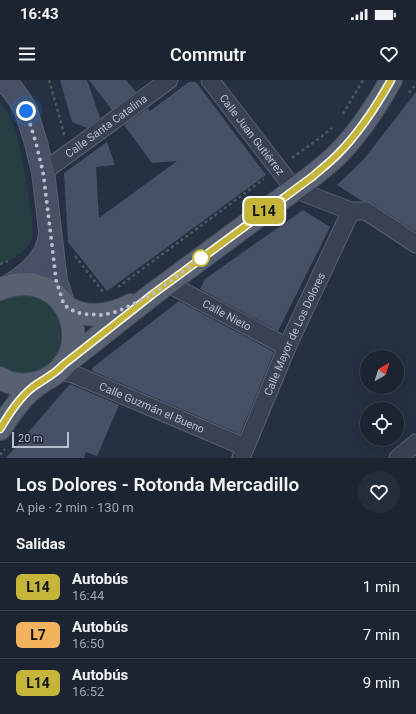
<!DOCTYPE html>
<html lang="es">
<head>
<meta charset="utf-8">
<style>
  body { margin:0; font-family:Roboto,sans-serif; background:#252c3a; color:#f1f3f6; height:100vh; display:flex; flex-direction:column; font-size:15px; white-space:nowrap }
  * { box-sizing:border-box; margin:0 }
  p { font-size:13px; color:#a0a4ac }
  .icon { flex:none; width:22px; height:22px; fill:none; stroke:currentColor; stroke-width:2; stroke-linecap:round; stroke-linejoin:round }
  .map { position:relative; height:378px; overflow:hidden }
  .drawer { display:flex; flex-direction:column; background:#1c2432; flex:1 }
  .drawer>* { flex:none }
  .badge { padding:0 8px; border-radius:6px; font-size:14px; line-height:26px }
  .needle { width:26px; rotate:39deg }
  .buttons { position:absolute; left:360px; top:270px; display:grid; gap:8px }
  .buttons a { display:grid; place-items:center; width:44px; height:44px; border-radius:50%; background:#1c2432; box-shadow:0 4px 16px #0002,0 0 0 1px #3a414d; font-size:20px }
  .scale { position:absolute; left:12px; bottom:10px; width:57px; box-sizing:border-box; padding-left:4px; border:2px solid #b6bdcc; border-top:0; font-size:11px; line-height:14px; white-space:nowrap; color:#b6bdcc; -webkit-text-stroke:3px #1e2737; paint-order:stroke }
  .you { position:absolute; width:20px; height:20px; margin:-10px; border:3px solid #fff; border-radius:50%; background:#1a73e8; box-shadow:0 0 0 6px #1a73e833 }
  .map>.badge { position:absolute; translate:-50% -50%; box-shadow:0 0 0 2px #fff }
  h2 { padding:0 16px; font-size:15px; line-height:36px }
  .round { display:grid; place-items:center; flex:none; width:42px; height:42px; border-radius:21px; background:#252c3a }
  .overview { display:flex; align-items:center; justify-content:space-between; height:68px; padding:0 16px }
  h1 { font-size:19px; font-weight:600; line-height:30px }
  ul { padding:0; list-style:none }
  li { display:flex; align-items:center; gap:12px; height:48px; padding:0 16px; border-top:1px solid #3a414d }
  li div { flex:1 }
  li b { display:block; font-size:15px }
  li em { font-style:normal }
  li .badge { min-width:44px; font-weight:700; text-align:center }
  .status { display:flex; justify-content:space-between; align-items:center; height:28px; padding:0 20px; background:#1c2432; direction:ltr }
  .status svg { height:11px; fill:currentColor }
  header { display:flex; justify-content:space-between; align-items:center; height:52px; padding:0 16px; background:#1c2432; font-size:18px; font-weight:600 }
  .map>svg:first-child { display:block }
</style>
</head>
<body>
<div class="status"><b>16:43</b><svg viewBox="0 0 49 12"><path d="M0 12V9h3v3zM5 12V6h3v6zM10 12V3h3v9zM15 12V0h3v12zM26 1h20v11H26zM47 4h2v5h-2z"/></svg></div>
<header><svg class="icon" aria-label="menu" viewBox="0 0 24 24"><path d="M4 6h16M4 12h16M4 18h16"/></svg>Commutr<svg class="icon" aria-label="heart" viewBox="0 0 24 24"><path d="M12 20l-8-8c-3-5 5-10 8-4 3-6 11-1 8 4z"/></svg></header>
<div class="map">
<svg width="416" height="378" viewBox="0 0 416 378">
  <rect width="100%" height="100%" fill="#253042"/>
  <g fill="#273e43">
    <path d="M0 22C4 27 8 32 10 37 14 44 16 53 18 61 24 84 28 109 31 133 32 141 34 150 32 158 28 172 13 179 0 184Z"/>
    <polygon points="9,206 68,230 57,291 0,298 0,209"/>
  </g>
  <g fill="#465167">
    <polygon points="60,0 87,0 100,38 87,48 72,42"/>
    <polygon points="89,0 126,0 136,12 112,30"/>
    <polygon points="189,2 196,2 266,95 107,211 68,162 64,93 107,62 115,85 96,87 99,138 177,81 152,83 124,45 148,28 150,31"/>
    <polygon points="416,12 416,152 372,123 362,121 337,105 364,79"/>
    <polygon points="303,130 330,147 278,251 200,209 205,199"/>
    <polygon points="179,221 274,272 240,354 92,291 92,288"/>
    <polygon points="70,304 119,325 97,376 86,372 84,378 6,378"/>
  </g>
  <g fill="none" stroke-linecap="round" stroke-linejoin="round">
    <defs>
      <g id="street">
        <path id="s1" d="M210 0 294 109 351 131H366L416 164"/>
        <path id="s2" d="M43 92 169 0"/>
        <path id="s3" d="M167 203 287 267"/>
        <path id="s4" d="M57 291 73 294 245 367"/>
        <path id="s5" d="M241 378 287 267 351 131"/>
        <polyline points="398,378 416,363"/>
      </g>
      <g id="secondary">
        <polyline points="2,0 12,9 20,20 26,31 36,63 43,92 46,116 56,201 64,225"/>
        <path d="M9 206C29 194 47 179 50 155"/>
      </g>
      <g id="primary">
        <path d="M0 209C72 181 102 281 39 302 26 306 12 305 0 298"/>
        <path d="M64 225C84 240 110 236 131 225"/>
        <path d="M63 285 153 214 311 97C320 90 329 83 337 75 359 53 376 27 391 0"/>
        <path d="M0 349C12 330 24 313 43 301"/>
      </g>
    </defs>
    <use href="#street" stroke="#57606f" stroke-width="19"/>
    <use href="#secondary" stroke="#57606f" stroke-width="24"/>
    <use href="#primary" stroke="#434b5b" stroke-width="24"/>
    <g stroke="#455b60" stroke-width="2.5" stroke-dasharray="3 3" stroke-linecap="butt">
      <polyline points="49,0 62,46 64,55"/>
      <polyline points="409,13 416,4"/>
      <polyline points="343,34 363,0"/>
      <polyline points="292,78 321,57 332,48"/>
      <polyline points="75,176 104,213"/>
      <polyline points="0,184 8,181"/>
      <polyline points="118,207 264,99"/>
      <polyline points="0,375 5,369"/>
    </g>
    <use href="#street" stroke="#394252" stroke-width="17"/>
    <use href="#secondary" stroke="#475065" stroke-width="22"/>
    <use href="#primary" stroke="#576172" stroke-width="22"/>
  </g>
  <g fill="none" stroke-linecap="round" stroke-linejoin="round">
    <defs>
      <path id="line" d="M0 349C9 334 19 318 33 307 44 299 54 295 63 285L153 214 312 97C320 90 329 83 337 75 359 53 376 27 391 0"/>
    </defs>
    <use href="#line" stroke="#fff" stroke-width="9"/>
    <use href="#line" stroke="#c5b63b" stroke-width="6"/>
    <polyline stroke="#b6bdcc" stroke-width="4" stroke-dasharray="0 7.2" points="26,31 36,63 43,92 52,165 56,200 64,225 75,232 83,234 102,235 115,232 123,229 153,214 205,175 201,178"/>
  </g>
  <circle fill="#fff" stroke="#c5b63b" stroke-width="2" cx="201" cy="178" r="8"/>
  <g text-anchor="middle" stroke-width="4" stroke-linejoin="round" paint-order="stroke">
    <g font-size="11" fill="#b6bdcc" stroke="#1e2737">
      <text dy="4" stroke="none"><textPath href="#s2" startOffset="78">Calle Santa Catalina</textPath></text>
      <text dy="4" stroke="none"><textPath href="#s1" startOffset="69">Calle Juan Gutiérrez</textPath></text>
      <text dy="4" stroke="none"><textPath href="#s3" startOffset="68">Calle Nieto</textPath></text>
      <text dy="4" stroke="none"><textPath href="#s5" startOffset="135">Calle Mayor de Los Dolores</textPath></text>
      <text dy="4" stroke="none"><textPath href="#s4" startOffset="102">Calle Guzmán el Bueno</textPath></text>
    </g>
  </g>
</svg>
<div class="buttons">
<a><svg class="needle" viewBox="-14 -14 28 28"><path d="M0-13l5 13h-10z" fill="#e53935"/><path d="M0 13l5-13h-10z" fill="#a0a4ac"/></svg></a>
<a><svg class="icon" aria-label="locate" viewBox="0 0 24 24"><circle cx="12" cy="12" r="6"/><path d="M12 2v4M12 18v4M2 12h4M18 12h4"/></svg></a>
</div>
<div class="scale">20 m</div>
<div class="you" style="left:26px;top:31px"></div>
<b class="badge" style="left:264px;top:131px;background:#c5b63b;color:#111">L14</b>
</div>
<section class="drawer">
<div class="overview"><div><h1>Los Dolores - Rotonda Mercadillo</h1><p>A pie · 2 min · 130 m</p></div><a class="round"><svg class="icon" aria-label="heart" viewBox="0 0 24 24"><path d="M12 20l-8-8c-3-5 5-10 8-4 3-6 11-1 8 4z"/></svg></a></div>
<h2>Salidas</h2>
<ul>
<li><span class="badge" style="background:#c5b63b;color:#111">L14</span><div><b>Autobús</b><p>16:44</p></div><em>1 min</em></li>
<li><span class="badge" style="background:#f2b25e;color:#111">L7</span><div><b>Autobús</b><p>16:50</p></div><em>7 min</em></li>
<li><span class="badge" style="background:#c5b63b;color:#111">L14</span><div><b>Autobús</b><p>16:52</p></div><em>9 min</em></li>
</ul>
</section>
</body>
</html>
